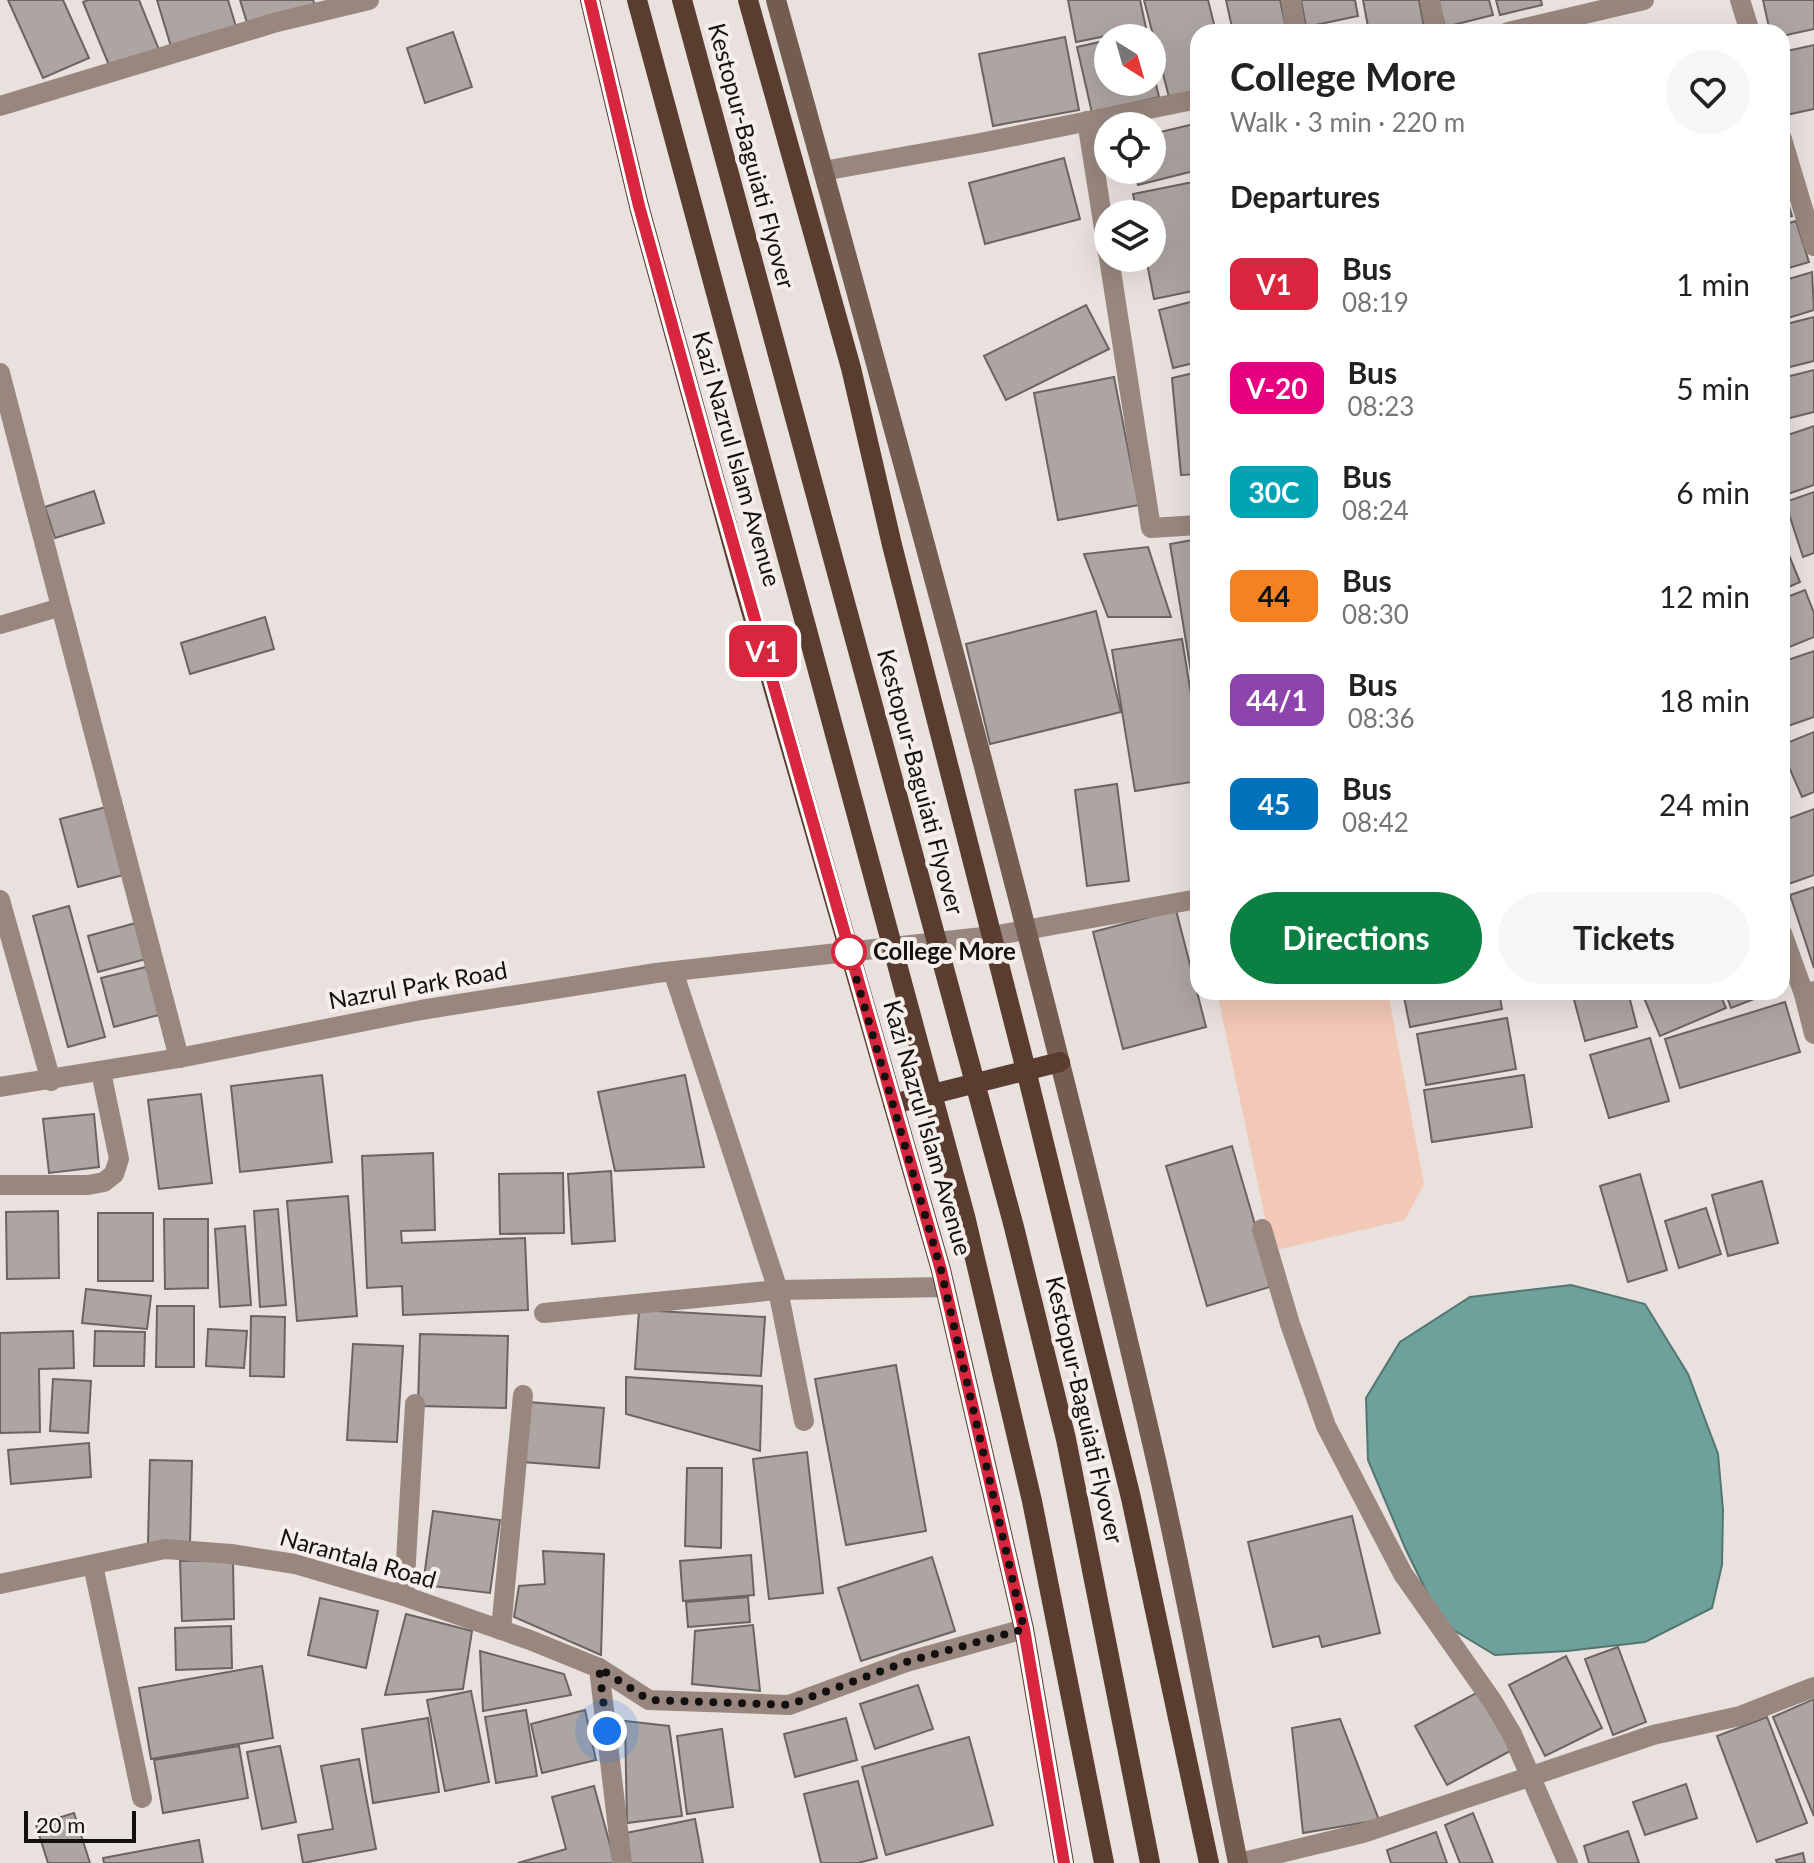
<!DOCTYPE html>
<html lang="en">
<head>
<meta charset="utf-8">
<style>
  body { margin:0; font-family:Lato,sans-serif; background:#f6f6f6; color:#222; height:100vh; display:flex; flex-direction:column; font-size:30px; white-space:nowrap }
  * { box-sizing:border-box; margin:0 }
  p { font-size:26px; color:#767676 }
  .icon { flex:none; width:44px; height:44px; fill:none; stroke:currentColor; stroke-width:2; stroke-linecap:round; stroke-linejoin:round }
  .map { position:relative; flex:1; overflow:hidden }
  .details { position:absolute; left:1190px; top:24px; width:600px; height:976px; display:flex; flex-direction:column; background:#fff; border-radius:24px; box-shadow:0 8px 32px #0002 }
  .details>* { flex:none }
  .badge { padding:0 16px; border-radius:12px; font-size:28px; line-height:52px }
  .needle { width:52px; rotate:143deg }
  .controls { position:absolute; left:1094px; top:24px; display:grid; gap:16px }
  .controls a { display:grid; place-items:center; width:72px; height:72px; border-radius:50%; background:#fff; box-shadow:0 8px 32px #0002; font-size:40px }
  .scale { position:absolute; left:24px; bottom:20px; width:112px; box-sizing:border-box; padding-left:8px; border:4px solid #13110f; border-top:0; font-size:22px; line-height:28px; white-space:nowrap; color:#13110f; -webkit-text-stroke:6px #f6eeea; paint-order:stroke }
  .you { position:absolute; width:40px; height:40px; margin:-20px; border:6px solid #fff; border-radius:50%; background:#1a73e8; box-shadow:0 0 0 12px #1a73e833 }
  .map>.badge { position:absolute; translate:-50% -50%; box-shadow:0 0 0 4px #fff }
  h2 { padding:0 40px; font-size:30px; line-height:72px }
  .round { display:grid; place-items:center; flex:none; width:84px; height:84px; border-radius:42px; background:#f6f6f6 }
  .headline { display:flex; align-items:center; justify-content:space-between; height:136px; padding:0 40px }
  h1 { font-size:38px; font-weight:700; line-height:60px }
  .action { display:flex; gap:16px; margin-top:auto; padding:16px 40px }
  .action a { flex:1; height:92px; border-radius:48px; background:#0b8043; color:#fff; font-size:32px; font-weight:700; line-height:92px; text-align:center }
  .action a+a { background:#f6f6f6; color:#222 }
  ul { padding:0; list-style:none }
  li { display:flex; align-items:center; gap:24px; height:104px; padding:0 40px }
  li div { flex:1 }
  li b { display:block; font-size:30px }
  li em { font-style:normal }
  li .badge { min-width:88px; font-weight:700; text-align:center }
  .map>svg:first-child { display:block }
</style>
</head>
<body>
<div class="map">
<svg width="1814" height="1863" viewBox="0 0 1814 1863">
  <rect width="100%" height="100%" fill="#e9e1dd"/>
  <polygon fill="#f2c9b6" points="1217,992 1388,992 1424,1184 1405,1220 1272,1251"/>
  <polygon fill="#6ea19b" stroke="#537671" stroke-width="2" points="1571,1285 1645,1304 1688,1374 1718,1454 1723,1510 1722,1565 1712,1608 1645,1642 1567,1651 1495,1655 1442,1623 1406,1550 1368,1460 1366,1398 1400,1342 1470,1297"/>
  <g fill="#ada5a2" stroke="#6b6460" stroke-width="2">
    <polygon points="8,0 63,0 89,58 43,78"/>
    <polygon points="88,0 139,0 159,50 111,70 83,2"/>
    <polygon points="157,0 228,0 237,30 172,50"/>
    <polygon points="240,0 313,0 315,5 248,26"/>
    <polygon points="1068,0 1140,0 1146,28 1076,42"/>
    <polygon points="1144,0 1208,0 1216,32 1198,32 1198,94 1170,101"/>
    <polygon points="1226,0 1280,0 1287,32 1233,32"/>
    <polygon points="1301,0 1355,0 1358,16 1306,27"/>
    <polygon points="1363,0 1419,0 1425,32 1369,32"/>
    <polygon points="1438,0 1489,0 1493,15 1445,27"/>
    <polygon points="1496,0 1541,0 1542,5 1500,15"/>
    <polygon points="1763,0 1814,0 1814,29 1782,36 1782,32 1770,32"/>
    <polygon points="453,32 472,87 425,103 407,48"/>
    <polygon points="1065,37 1079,110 993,126 979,54"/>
    <polygon points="1108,40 1108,82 1152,82 1152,67 1159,97 1092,113 1077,47"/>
    <polygon points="1814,45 1814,109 1786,115 1782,96 1782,52"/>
    <polygon points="1198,123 1198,170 1138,185 1135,170 1152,170 1152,134"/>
    <polygon points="1064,158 1080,219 985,244 969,183"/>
    <polygon points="1198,181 1198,290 1154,299 1146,258 1152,258 1152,214 1137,214 1133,194"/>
    <polygon points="1782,183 1792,216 1782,219"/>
    <polygon points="1796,221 1809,262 1782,270 1782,225"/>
    <polygon points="1812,272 1814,310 1782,320 1782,281"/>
    <polygon points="1198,300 1198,362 1173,368 1159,310"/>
    <polygon points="1086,305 1109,349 1006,400 984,356"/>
    <polygon points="1814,317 1814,361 1782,369 1782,325"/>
    <polygon points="1814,370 1814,412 1782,420 1782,378"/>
    <polygon points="1198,372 1198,474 1181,475 1172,378"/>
    <polygon points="1114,377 1139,505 1058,520 1034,393"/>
    <polygon points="1814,426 1814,485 1788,494 1782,475 1782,437"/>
    <polygon points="94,491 104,523 55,538 45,507"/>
    <polygon points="1814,492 1814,553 1803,557 1785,502"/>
    <polygon points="1198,539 1198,715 1170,544"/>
    <polygon points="1148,547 1171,617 1108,617 1084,554"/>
    <polygon points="1786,548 1800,582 1782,590 1782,549"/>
    <polygon points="1805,590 1814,613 1814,637 1782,650 1782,599"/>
    <polygon points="1096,611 1121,712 990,744 966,644"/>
    <polygon points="265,617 274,649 190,674 181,643"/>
    <polygon points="1182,639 1198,737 1198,781 1135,791 1112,650"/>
    <polygon points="1814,651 1814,717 1782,728 1782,662"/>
    <polygon points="1814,732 1814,792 1802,797 1782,751 1782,745"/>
    <polygon points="1117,784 1129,881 1087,886 1075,790"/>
    <polygon points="110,806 127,874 78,887 60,819"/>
    <polygon points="1814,809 1814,875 1786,885 1782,874 1782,821"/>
    <polygon points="1814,887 1814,968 1790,895"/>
    <polygon points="69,906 105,1037 68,1047 33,916"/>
    <polygon points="1176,910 1206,1027 1123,1049 1093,932"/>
    <polygon points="143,921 153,957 98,972 88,936"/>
    <polygon points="154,965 166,1013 114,1027 101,978"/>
    <polygon points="1403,992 1499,992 1502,1009 1410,1027"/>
    <polygon points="1572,992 1628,992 1637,1027 1585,1041"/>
    <polygon points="1658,992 1719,992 1726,1008 1660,1036 1644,998"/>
    <polygon points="1725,992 1772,992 1731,1008"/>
    <polygon points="1785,1002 1800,1052 1680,1088 1665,1039"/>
    <polygon points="1507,1018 1516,1069 1426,1085 1417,1034"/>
    <polygon points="1650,1038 1669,1101 1609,1118 1590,1055"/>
    <polygon points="322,1075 332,1162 240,1172 231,1086"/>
    <polygon points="685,1075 704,1167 615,1171 598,1092"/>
    <polygon points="1524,1075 1532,1127 1432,1142 1424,1090"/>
    <polygon points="201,1094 212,1183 159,1189 148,1100"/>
    <polygon points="94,1114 99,1167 49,1173 43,1119"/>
    <polygon points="1232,1146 1273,1286 1207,1306 1166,1166"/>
    <polygon points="433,1153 435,1230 401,1231 402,1243 525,1238 528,1310 403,1315 402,1286 367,1288 362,1156"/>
    <polygon points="611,1171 615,1241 572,1244 568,1174"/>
    <polygon points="563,1173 564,1233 500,1234 499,1174"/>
    <polygon points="1640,1174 1667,1270 1628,1282 1600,1186"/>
    <polygon points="1762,1181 1778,1243 1728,1256 1712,1195"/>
    <polygon points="348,1196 357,1316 297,1321 287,1201"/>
    <polygon points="1706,1208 1721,1254 1679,1268 1665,1221"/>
    <polygon points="278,1209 286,1305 260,1307 254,1211"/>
    <polygon points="58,1211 59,1278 7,1279 6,1212"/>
    <rect x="98" y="1213" width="55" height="68"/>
    <polygon points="164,1219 208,1219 208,1288 165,1289"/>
    <polygon points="245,1226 251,1305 220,1307 215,1229"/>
    <polygon points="86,1289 151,1296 147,1329 82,1323"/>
    <polygon points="157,1306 194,1306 194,1367 156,1367"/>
    <polygon points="639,1310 765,1317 761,1376 635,1369"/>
    <polygon points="251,1316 285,1317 284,1377 250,1376"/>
    <polygon points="208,1329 247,1331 244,1368 206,1366"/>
    <polygon points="73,1331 74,1368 39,1369 40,1432 0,1433 0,1333"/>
    <polygon points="95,1331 145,1332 144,1366 94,1366"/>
    <polygon points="420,1334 508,1336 506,1408 418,1406"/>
    <polygon points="353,1344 403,1346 397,1442 347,1440"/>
    <polygon points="896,1365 926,1531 846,1545 815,1379"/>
    <polygon points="626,1377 762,1386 760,1451 626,1414"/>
    <polygon points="53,1379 91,1381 88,1433 50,1431"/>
    <polygon points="528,1402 604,1408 599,1468 523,1462"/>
    <polygon points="89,1443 91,1477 11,1484 8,1450"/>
    <polygon points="807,1452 823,1593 769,1599 753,1459"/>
    <polygon points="150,1460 192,1461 190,1544 148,1543"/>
    <polygon points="687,1468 722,1468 721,1548 685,1546"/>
    <polygon points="433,1511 500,1520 490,1593 423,1585"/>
    <polygon points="1352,1516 1380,1633 1322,1647 1319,1636 1273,1647 1248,1542"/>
    <polygon points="543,1551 604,1554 601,1655 514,1617 519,1586 545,1584"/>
    <polygon points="751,1555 754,1595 683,1601 680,1561"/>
    <polygon points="932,1557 955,1631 861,1661 838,1588"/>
    <polygon points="233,1560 234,1619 182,1621 180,1561"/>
    <polygon points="748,1597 750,1622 688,1627 686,1602"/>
    <polygon points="320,1598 378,1611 366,1668 308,1655"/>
    <polygon points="406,1614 472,1631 463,1689 385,1695"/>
    <polygon points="753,1625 760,1691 692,1684 695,1631"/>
    <polygon points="231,1626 232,1668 176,1670 175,1628"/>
    <polygon points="1618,1647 1646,1722 1613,1735 1585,1659"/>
    <polygon points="480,1651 564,1674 571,1695 483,1711"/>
    <polygon points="1566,1656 1602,1728 1545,1756 1509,1685"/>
    <polygon points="262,1666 273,1738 151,1759 139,1688"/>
    <polygon points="918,1685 933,1729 875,1749 860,1704"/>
    <polygon points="471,1691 489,1782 445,1791 427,1700"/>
    <polygon points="1480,1691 1512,1750 1447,1785 1415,1726"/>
    <polygon points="1814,1699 1814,1816 1773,1717"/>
    <polygon points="526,1710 537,1776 496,1783 485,1717"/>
    <polygon points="585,1710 596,1760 542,1773 531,1724"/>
    <polygon points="1767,1717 1807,1823 1757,1842 1717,1736"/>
    <polygon points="428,1718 439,1792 373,1803 362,1729"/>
    <polygon points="846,1718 857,1760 795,1777 784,1734"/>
    <polygon points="1340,1719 1379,1820 1303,1833 1292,1728"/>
    <polygon points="625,1721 669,1726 682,1816 627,1823"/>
    <polygon points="722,1729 733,1807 687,1814 677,1736"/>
    <polygon points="969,1737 993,1825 886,1855 862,1767"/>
    <polygon points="239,1746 248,1798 163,1813 154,1760"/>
    <polygon points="280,1746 296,1822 262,1829 247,1752"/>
    <polygon points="359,1759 376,1849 303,1863 298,1835 333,1829 321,1766"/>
    <polygon points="858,1781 877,1858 858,1863 821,1863 804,1794"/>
    <polygon points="1686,1784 1697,1818 1645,1835 1633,1802"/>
    <polygon points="594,1786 615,1863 518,1863 566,1849 552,1797"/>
    <polygon points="74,1813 90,1863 48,1863 36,1825"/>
    <polygon points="1473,1813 1493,1863 1460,1863 1445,1825"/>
    <polygon points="695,1819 703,1863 627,1863 621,1834"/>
    <polygon points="1628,1831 1639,1863 1589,1863 1584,1846"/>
    <polygon points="1436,1832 1447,1863 1391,1863 1387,1850"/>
    <polygon points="199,1840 203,1863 104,1863 103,1858"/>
    <polygon points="1803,1853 1805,1863 1777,1863 1776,1860"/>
  </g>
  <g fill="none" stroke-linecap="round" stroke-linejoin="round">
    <polyline stroke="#99877f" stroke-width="18" points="0,625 61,607"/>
    <g stroke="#99877f" stroke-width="20">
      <polyline points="1291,0 1296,32"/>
      <polyline points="1430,0 1436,32"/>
      <polyline points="1740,0 1750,32"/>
      <polyline points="1508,32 1644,0"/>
      <polyline points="0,106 277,22 369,0"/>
      <polyline points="1087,121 1108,254"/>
      <polyline points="1782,139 1814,246"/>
      <polyline points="823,171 980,143 1198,99"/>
      <polyline points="1109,258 1151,528 1198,525"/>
      <polyline points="0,373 179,1058"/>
      <polyline points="0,900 51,1081"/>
      <polyline points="1782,933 1804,994 1814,991"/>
      <polyline points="673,971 778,1290 804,1421"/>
      <polyline points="1804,994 1814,1034"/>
      <polyline points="0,1087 179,1058 421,1010 656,973 992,936 1198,899"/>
      <polyline points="0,1185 88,1185 104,1182 114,1174 119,1159 101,1072"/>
      <polyline points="1262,1229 1290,1324 1326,1426 1403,1574 1493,1702 1512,1734 1568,1863"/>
      <polyline points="544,1313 778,1290 945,1287"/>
      <polyline points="93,1565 142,1798"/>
      <polyline points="0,1584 165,1549 231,1554 295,1564 404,1596 530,1640 599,1668 649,1700 789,1705 906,1662 1024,1629"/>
      <polyline points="404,1596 415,1404"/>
      <polyline points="501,1630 523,1395"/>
      <polyline points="599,1668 622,1863"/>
      <polyline points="1239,1863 1363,1833 1653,1735 1740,1716 1814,1687"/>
    </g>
    <path stroke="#755c50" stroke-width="20" d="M776 0C909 480 1040 961 1153 1447 1185 1585 1210 1724 1238 1863"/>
    <g stroke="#5a3d2f" stroke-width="20">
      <polyline points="590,0 639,206 740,572 941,1270 1024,1629 1064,1863"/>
      <polyline points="637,0 965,1216 1032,1501 1104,1863"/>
      <polyline points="682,0 1014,1227 1066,1439 1150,1863"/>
      <polyline points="748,0 851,368 892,545 1026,1070 1131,1498 1209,1863"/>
      <polyline points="893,1104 1060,1062"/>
    </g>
  </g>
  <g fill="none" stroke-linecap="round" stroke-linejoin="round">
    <defs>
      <polyline id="line" points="590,0 639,206 715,480 941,1270 1024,1629 1064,1863"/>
    </defs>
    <use href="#line" stroke="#fff" stroke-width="18"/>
    <use href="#line" stroke="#d7263d" stroke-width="12"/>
    <polyline stroke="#13110f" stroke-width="8" stroke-dasharray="0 14.4" points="607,1731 599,1668 649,1700 789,1705 906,1662 1024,1629 941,1270 848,950 849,952"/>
  </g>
  <circle fill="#fff" stroke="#d7263d" stroke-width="4" cx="849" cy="952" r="16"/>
  <g text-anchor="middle" stroke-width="8" stroke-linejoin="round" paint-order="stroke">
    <g font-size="24" fill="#13110f" stroke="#f6eeea">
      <text transform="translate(751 156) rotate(75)" y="8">Kestopur-Baguiati Flyover</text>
      <text transform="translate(736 459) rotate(74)" y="8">Kazi Nazrul Islam Avenue</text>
      <text transform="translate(920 782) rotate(75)" y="8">Kestopur-Baguiati Flyover</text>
      <text transform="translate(418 986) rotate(-10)" y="8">Nazrul Park Road</text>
      <text transform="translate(927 1128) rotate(74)" y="8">Kazi Nazrul Islam Avenue</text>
      <text transform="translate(1084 1410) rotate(77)" y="8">Kestopur-Baguiati Flyover</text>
      <text transform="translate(358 1559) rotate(16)" y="8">Narantala Road</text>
    </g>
    <g font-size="24" font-weight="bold" fill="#13110f" stroke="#f6eeea" text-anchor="start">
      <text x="873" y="960">College More</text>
    </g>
  </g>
</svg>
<div class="controls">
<a><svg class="needle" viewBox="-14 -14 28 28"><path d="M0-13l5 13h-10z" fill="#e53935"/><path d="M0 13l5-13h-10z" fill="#767676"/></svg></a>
<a><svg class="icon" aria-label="locate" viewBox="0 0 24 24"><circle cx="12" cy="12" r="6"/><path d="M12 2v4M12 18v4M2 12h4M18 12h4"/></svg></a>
<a><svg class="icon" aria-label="layers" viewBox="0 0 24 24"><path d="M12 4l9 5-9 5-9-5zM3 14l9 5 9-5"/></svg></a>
</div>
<div class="scale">20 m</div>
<div class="you" style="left:607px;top:1731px"></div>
<b class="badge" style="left:763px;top:651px;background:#d7263d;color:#fff">V1</b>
<section class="details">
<div class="headline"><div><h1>College More</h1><p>Walk · 3 min · 220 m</p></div><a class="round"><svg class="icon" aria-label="heart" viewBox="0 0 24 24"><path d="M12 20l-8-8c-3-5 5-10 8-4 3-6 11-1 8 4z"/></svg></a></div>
<h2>Departures</h2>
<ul>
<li><span class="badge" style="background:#d7263d;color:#fff">V1</span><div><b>Bus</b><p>08:19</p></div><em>1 min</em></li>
<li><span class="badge" style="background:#e6007e;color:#fff">V-20</span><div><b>Bus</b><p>08:23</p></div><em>5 min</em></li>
<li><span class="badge" style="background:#00a3b4;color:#fff">30C</span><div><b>Bus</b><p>08:24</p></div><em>6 min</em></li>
<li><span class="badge" style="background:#f58220;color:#111">44</span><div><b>Bus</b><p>08:30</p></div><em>12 min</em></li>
<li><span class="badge" style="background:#8e44ad;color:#fff">44/1</span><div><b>Bus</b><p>08:36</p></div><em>18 min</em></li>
<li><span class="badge" style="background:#0072bc;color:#fff">45</span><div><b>Bus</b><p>08:42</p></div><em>24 min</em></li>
</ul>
<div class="action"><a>Directions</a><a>Tickets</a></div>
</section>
</div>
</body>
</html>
